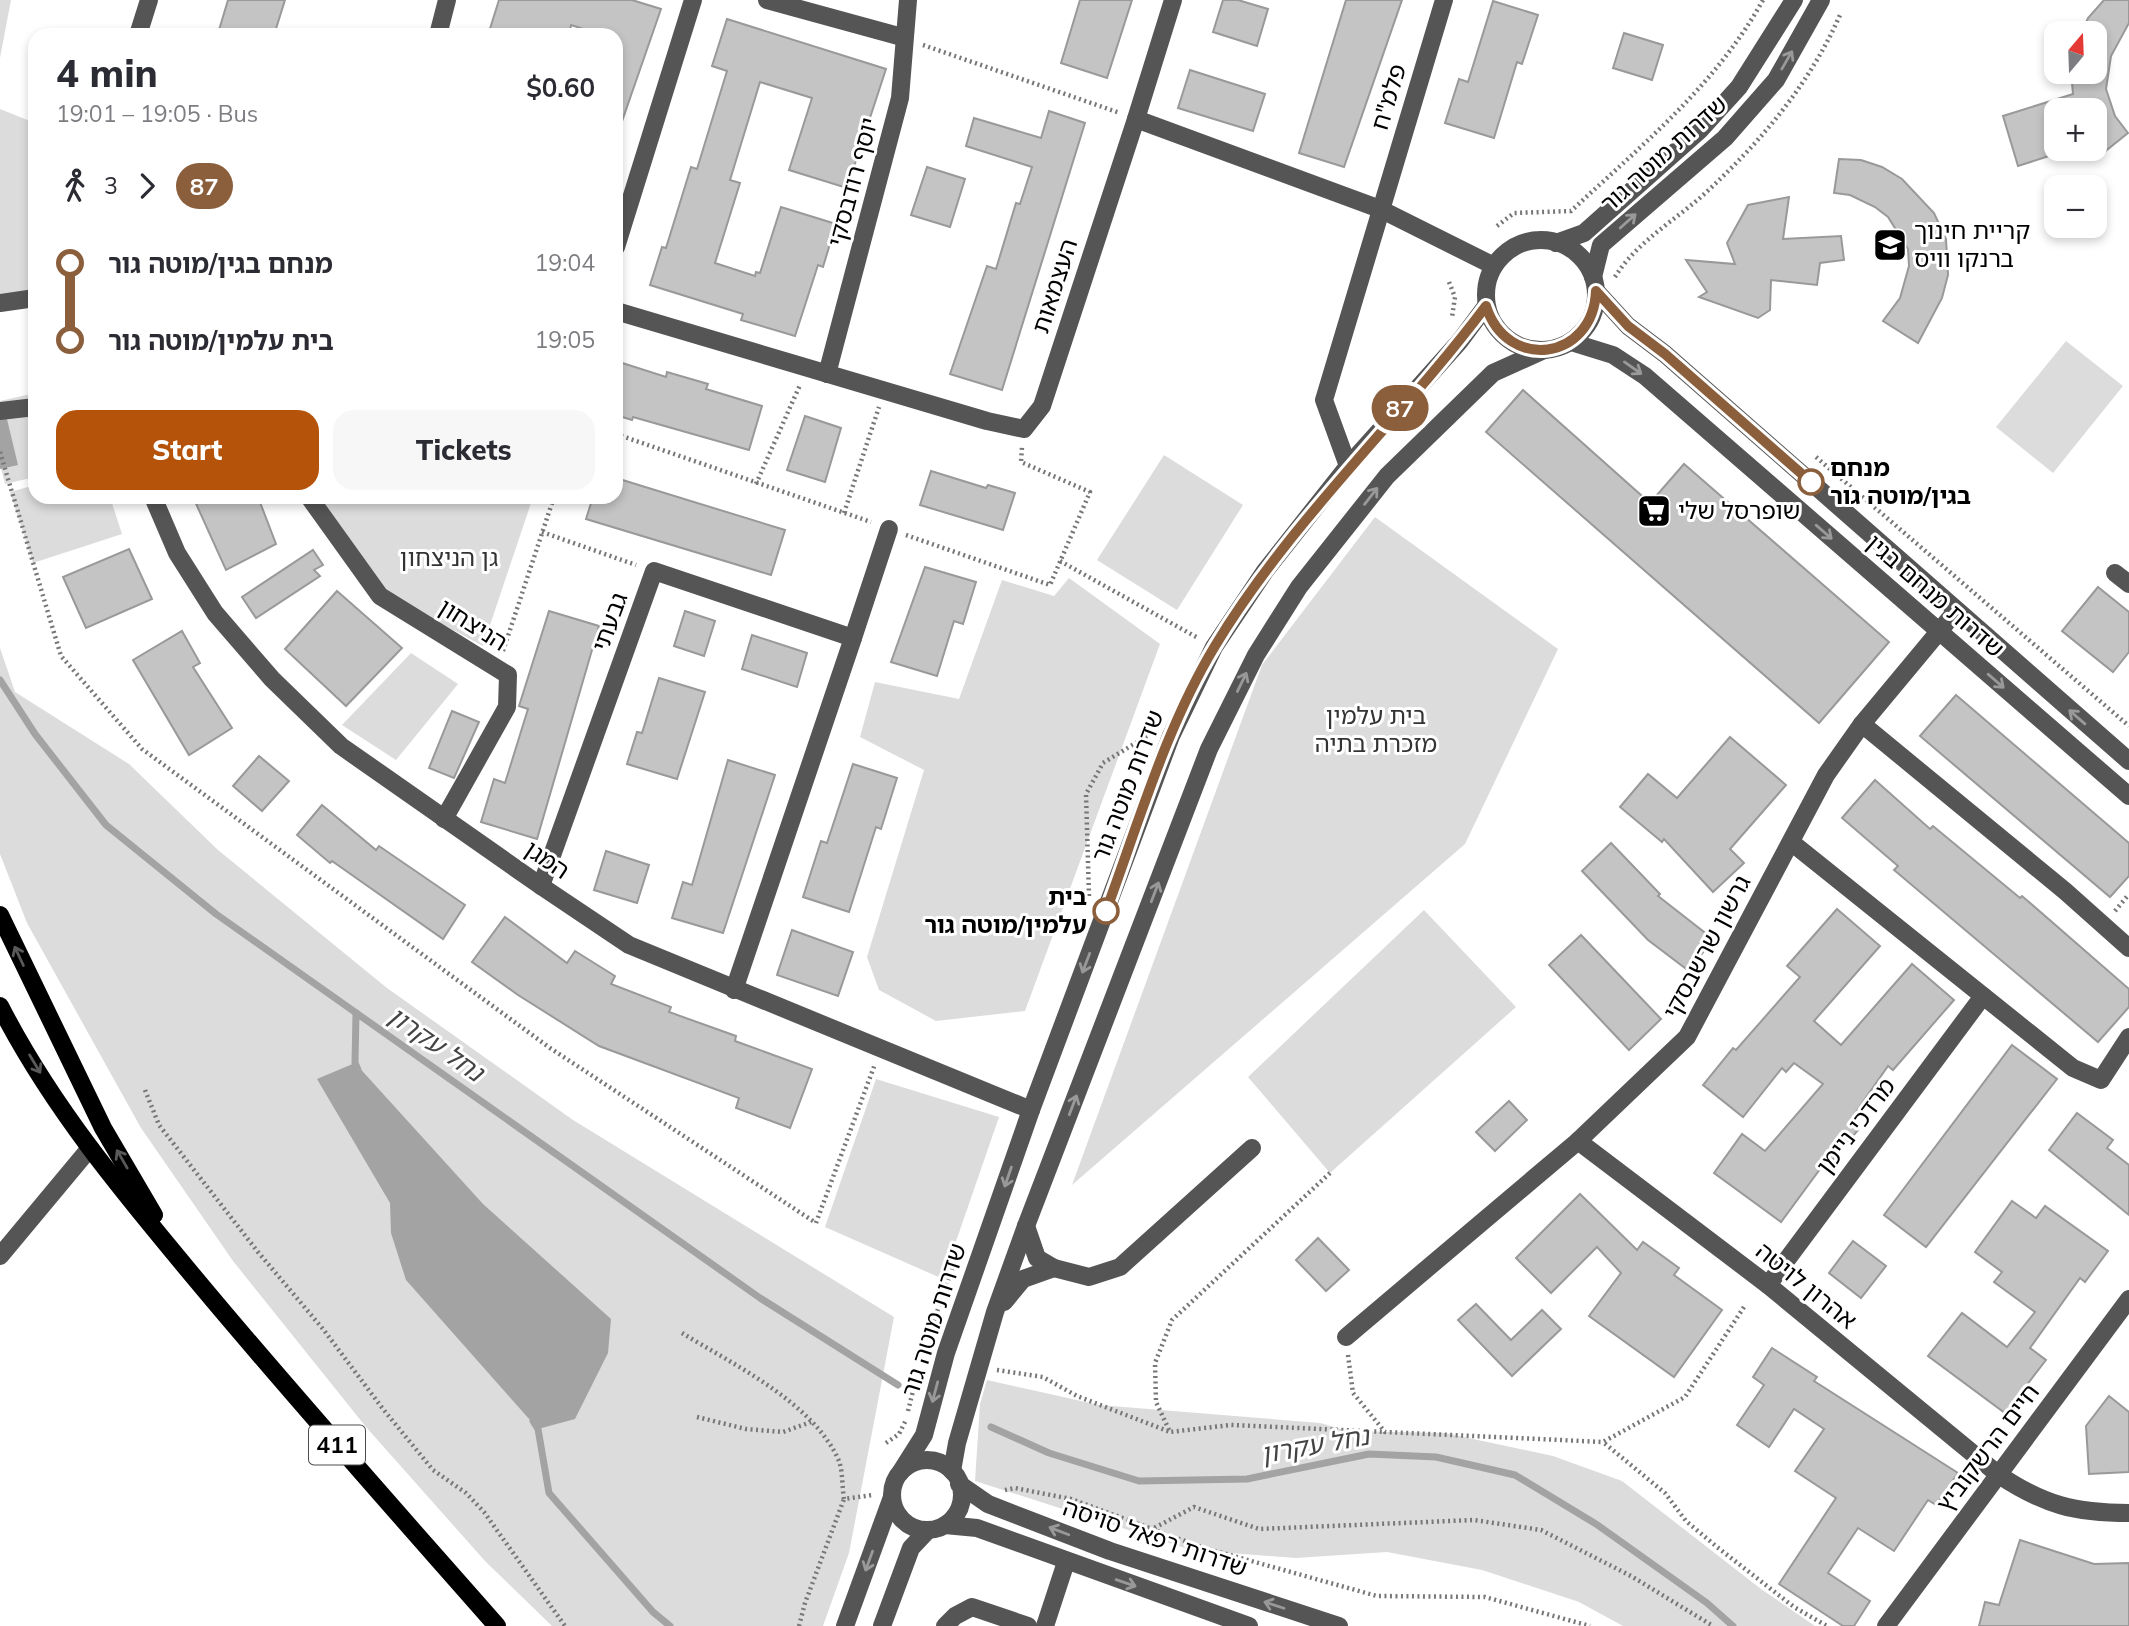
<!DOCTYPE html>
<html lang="en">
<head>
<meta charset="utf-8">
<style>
  body { margin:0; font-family:Mulish,"Noto Sans Hebrew",sans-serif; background:#f7f7f7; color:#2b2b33; height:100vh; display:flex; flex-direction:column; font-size:26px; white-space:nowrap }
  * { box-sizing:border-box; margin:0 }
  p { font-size:23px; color:#7c7c81 }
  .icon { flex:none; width:38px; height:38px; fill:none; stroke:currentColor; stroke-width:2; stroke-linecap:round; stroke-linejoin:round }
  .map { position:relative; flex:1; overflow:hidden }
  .details { position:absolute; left:28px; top:28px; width:595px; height:476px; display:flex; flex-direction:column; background:#fff; border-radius:21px; box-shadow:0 4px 10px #0003 }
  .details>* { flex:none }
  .badge { padding:0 14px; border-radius:23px; font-size:24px; line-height:46px }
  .needle { width:46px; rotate:19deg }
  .buttons { position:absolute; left:2044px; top:21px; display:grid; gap:14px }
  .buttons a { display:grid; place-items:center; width:63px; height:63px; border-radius:14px; background:#fff; box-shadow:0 4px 10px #0003; font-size:35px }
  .map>.badge { position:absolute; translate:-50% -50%; box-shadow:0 0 0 4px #fff }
  .legs { display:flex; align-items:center; gap:10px; height:77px; padding:0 28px; font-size:23px }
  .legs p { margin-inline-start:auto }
  .headline { display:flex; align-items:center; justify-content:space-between; height:119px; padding:0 28px }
  h1 { font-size:38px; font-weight:800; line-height:52px }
  .action { display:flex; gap:14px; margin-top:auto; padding:14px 28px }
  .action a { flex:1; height:80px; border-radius:21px; background:#b45309; color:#fff; font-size:28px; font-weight:800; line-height:80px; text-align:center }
  .action a+a { background:#f7f7f7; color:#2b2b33 }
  ul { padding:0 28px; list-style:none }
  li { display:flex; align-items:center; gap:24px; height:77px; font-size:26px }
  li i { display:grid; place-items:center; width:10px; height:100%; margin:0 9px; background:currentColor }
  li i::after { content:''; width:18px; height:18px; margin:-9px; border:5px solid; border-radius:50%; background:#fff }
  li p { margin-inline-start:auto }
  li:first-child i { background:linear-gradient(#0000 50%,currentColor 0) }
  li:last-child i { background:linear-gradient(currentColor 50%,#0000 0) }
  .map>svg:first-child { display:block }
</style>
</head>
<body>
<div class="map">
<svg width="2129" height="1626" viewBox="0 0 2129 1626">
  <rect width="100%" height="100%" fill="#fff"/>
  <g fill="#dcdcdc">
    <polygon points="0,0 11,0 0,58"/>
    <polygon points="0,109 35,123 35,290 0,296"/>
    <polygon points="2066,341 2123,386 2053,473 1996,427"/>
    <polygon points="35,393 35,477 5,484 0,464 0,401"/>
    <polygon points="1164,455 1243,505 1177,610 1097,560"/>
    <polygon points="35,485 35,497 110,497 122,534 33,563 10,492"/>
    <polygon points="315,497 533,497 483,646 388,595"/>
    <polygon points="1375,517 1558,649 1465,844 1072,1185 1262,665"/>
    <polygon points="1069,578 1160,644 1025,1011 936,1021 879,990 867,957 924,770 860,737 875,682 959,699 1002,580 1054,596"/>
    <polygon points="0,648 15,692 129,764 218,850 387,988 573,1120 894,1317 849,1553 823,1626 552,1626 485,1561 366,1427 233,1261 141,1128 27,923 0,854"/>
    <polygon points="411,653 458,684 396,760 342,725"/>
    <polygon points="1424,910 1516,1007 1330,1173 1248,1077"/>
    <polygon points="876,1079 999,1117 943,1279 825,1227"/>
    <polygon points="987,1380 1099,1405 1320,1423 1348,1431 1445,1433 1553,1456 1622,1481 1761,1589 1815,1626 1623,1626 1579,1602 1482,1570 1387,1552 1296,1558 1191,1550 975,1481 980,1404"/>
  </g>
  <g fill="#a3a3a3">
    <polygon points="6,415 18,465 0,469 0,416"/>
    <polygon points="355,1063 483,1204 611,1319 608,1353 575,1419 538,1429 406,1280 391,1233 390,1203 317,1079"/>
  </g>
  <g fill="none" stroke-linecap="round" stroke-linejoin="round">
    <g stroke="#a3a3a3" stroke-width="7">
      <polyline points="0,680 35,734 106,825 216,914 760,1298 898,1385"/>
      <polyline points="356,1013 355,1063 358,1070"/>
      <polyline points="533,1421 538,1429 549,1493 653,1612 670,1626"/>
      <polyline points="991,1427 1049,1453 1139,1481 1247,1479 1369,1454 1436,1457 1515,1475 1596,1524 1707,1603 1733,1626"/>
    </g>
  </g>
  <g fill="#c4c4c4" stroke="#999" stroke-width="2">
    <polygon points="228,0 285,0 274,35 234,35 219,30"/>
    <polygon points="499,0 632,0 661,9 620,127 616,126 616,35 603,35 571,25 569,35 488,35"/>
    <polygon points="1080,0 1132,0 1107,78 1061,63"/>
    <polygon points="1223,0 1238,0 1268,9 1257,46 1213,32"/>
    <polygon points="1346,0 1402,0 1344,167 1299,153"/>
    <polygon points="2104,0 2129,0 2129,23 2111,56 2106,89 2115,116 2128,133 2103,153 2095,143 2095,110 2056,110 2056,137 2045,140 2049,156 2018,166 2003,116 2073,94 2071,72 2095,72 2095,33 2081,33 2088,18"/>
    <polygon points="1493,1 1538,15 1522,64 1517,62 1494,138 1445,123 1459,79 1468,82"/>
    <polygon points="727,19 886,69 847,188 789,170 812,98 760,82 730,180 740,183 715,263 755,276 756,272 760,273 781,207 836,224 823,267 818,265 795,336 741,320 743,314 650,285 662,247 666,248 691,167 697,169 727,71 712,66"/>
    <polygon points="1624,33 1663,45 1652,80 1613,68"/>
    <polygon points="1190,70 1265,94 1253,131 1178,108"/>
    <polygon points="1049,111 1085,123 1002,390 950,374 987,266 996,269 1016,203 1020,204 1032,167 966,146 974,118 1041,138"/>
    <polygon points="1839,159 1861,160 1882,167 1902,179 1934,213 1946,239 1948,275 1942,298 1918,343 1883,321 1900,298 1909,266 1908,249 1888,217 1875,207 1850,195 1834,193"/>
    <polygon points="927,167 965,179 950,227 911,215"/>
    <polygon points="1789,197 1783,239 1841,236 1844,260 1820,263 1817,285 1771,280 1770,310 1758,318 1699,297 1707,292 1686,260 1735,264 1727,243 1748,205"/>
    <polygon points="616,361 666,377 667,372 708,384 706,389 762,406 749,450 633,417 632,420 616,415"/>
    <polygon points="1523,390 1650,503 1684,464 1889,642 1819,723 1486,432"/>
    <polygon points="805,416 841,428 825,482 787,470"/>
    <polygon points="931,471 986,488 988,485 1015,493 1003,530 920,505"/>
    <polygon points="616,478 785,530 771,575 586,519 593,497 616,497"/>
    <polygon points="193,497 258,497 276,544 226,570"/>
    <polygon points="129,549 152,599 86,628 63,577"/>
    <polygon points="313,550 323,565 314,570 320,576 256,618 242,597"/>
    <polygon points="925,567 976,582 963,624 954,621 937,676 891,662"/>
    <polygon points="2098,587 2129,612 2129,652 2113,672 2062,631"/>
    <polygon points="337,591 402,648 346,706 285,649"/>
    <polygon points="549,611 599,626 537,839 481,822 494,779 505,783 528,709 519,706"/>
    <polygon points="685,611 715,621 704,656 674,646"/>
    <polygon points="182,631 200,663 193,667 232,728 189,755 133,660"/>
    <polygon points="752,635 807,653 797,687 742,669"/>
    <polygon points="659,678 705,692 677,779 627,764 637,732 642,733"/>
    <polygon points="1956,695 2129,843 2129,876 2110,897 1920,736"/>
    <polygon points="452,711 479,722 454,778 429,768"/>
    <polygon points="1730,737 1786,785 1730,849 1744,863 1713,892 1664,839 1662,842 1620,807 1648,774 1677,798"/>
    <polygon points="259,756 289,781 262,811 233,786"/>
    <polygon points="728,760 775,775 723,933 672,918 683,882 692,885"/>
    <polygon points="853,764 897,778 881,829 876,827 849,912 803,897 821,841 827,843"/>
    <polygon points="1875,780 1930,829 1933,826 2020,898 2022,896 2129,989 2129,1007 2098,1042 1894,870 1898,866 1842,818"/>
    <polygon points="322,805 376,850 379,846 465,905 443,939 332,861 330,863 297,835"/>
    <polygon points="1611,843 1660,894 1658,896 1713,939 1689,971 1648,940 1582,871"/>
    <polygon points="606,851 649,865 637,903 594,890"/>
    <polygon points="1837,909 1880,946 1814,1021 1841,1045 1912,964 1954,1000 1893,1070 1888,1066 1849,1122 1858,1130 1829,1164 1826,1161 1781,1222 1714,1173 1742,1134 1765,1151 1823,1084 1794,1063 1786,1072 1782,1068 1743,1117 1703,1085 1733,1048 1736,1050 1800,977 1787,966"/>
    <polygon points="505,917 567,963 575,951 615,976 611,984 671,1007 669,1012 736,1036 735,1041 812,1069 790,1128 736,1108 739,1098 599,1046 518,995 472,962"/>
    <polygon points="792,930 853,952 838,996 777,975"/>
    <polygon points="1581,935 1661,1019 1629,1050 1549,965"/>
    <polygon points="2012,1045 2057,1079 1926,1247 1884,1215"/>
    <polygon points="1509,1101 1527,1120 1495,1151 1476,1132"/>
    <polygon points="2077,1113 2113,1140 2107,1148 2129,1165 2129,1215 2049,1150"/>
    <polygon points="1580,1194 1637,1250 1643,1242 1679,1268 1674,1275 1722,1310 1674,1377 1589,1316 1621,1273 1597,1247 1551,1293 1516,1258"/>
    <polygon points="2012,1201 2036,1218 2045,1206 2108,1251 2085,1282 2080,1278 2030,1348 2046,1360 2005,1413 1928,1356 1962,1313 2007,1347 2035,1312 1994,1282 2002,1272 1975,1252"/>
    <polygon points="1318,1238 1349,1270 1326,1291 1296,1260"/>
    <polygon points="1853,1241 1886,1266 1861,1298 1829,1273"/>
    <polygon points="1476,1304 1511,1340 1542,1310 1561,1329 1512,1376 1458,1320"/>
    <polygon points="1772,1348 1817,1377 1814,1381 1958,1473 1936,1505 1928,1500 1894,1551 1858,1528 1828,1573 1870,1601 1854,1626 1843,1626 1779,1584 1836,1498 1795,1471 1824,1429 1794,1409 1769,1447 1737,1425 1764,1385 1753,1377"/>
    <polygon points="2109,1396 2129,1412 2129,1472 2089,1474 2086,1426"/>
    <polygon points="2020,1540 2094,1564 2129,1563 2129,1626 1979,1626 1985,1602 1999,1605"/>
  </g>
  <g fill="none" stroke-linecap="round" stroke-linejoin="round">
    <g stroke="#777" stroke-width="4.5" stroke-dasharray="2 3.5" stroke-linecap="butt">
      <polyline points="923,45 1120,113"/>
      <path d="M1497 226 1514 213 1571 211C1641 146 1716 85 1763 0"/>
      <path d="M1615 277C1635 244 1672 222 1701 197 1758 145 1809 86 1840 15"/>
      <polyline points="1449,282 1455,297 1452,317"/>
      <polyline points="616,434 871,522"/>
      <polyline points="0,452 61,656 142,749 550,1048 816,1223 875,1064"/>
      <polyline points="1816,457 2129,726"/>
      <polyline points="756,484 800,385"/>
      <polyline points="844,513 879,407"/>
      <polyline points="542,532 636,565"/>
      <polyline points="906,535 1050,585 1090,492 1021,462 1022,447"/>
      <polyline points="1060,561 1198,638"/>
      <polyline points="503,651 554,497"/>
      <polyline points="1089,896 1086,794 1103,763 1152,733"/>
      <polyline points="2115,911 2129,894"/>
      <polyline points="145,1090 159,1125 258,1252 323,1329 383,1409 433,1470 466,1493 484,1512 565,1626"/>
      <polyline points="1330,1173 1172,1320 1155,1363 1156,1402 1170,1432 1231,1425 1385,1432"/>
      <polyline points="1744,1307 1685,1397 1603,1442 1665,1493 1686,1521 1717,1547 1794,1607 1827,1626"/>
      <path d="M682 1333C734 1365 814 1403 839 1461 843 1472 842 1488 844 1499L872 1495"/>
      <polyline points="928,1337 958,1253"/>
      <polyline points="1348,1355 1353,1393 1385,1432 1603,1442"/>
      <polyline points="997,1370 1043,1377 1077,1396 1170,1432"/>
      <polyline points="908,1411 916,1379"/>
      <polyline points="697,1417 746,1429 783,1432 811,1422"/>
      <polyline points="886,1443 899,1434 906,1420"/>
      <polyline points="1005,1490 1015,1488 1071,1499 1201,1547 1377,1596 1485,1597 1590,1626"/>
      <polyline points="1135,1538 1194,1507 1259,1529 1474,1520 1541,1530 1631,1576 1713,1626"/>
      <polyline points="799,1626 805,1603 844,1499"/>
    </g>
    <g stroke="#555" stroke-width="18">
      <polyline points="767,0 902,37"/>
      <polyline points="138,35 149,0"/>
      <polyline points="438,35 447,0"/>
      <polyline points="1136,119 1173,0"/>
      <circle cx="1541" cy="295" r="55"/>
      <polyline points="1556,243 1584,233 1700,130 1739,87 1794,0"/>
      <polyline points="616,247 693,0"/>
      <polyline points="1593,277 1601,245 1725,138 1776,80 1821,0"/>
      <polyline points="1596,291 1628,326 1665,354 2129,761"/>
      <polyline points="0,303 35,298"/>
      <polyline points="616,311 987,421 1024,429 1042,406 1136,119 1380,209 1494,266"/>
      <polyline points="1571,342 1613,355 1645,376 2129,796"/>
      <polyline points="827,374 900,98 908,0"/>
      <polyline points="0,411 35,407"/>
      <polyline points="1348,466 1324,400 1444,0"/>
      <polyline points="153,497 177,553 215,613 272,679 341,746 541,886 629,945 1031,1110"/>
      <polyline points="309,497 380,596 508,675 507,707 444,819"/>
      <polyline points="2115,573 2129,584"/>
      <polyline points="853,638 889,529"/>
      <polyline points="1862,724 2065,891 2129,948"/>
      <polyline points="1791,842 2073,1068 2101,1080 2129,1037"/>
      <polyline points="541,886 654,571 853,638 734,990"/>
      <path d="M1578 1141 1768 1285 1999 1475C2044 1505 2075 1513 2129 1513"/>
      <polyline points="1026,1226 1037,1258 1054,1268 1089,1277 1120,1267 1252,1148"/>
      <polyline points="0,1256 90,1148"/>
      <polyline points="1768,1285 1983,996"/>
      <polyline points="1004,1302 1023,1279 1054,1268"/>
      <polyline points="1346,1337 1578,1141 1687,1037 1826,775 1862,724 1956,611"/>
      <circle cx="927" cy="1495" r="35"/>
      <polyline points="952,1471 957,1443 995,1312 1026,1226 1209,749 1256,655 1299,587 1387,476 1493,373 1544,350"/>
      <polyline points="900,1473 924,1435 946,1353 1031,1110 1171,736 1214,647 1265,571 1348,466 1460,341 1486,306"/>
      <polyline points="959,1484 988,1504 1110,1551 1339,1626"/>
      <polyline points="945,1525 977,1528 1249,1626"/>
      <polyline points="845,1626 892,1497"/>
      <polyline points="882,1626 911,1548 928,1530"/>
      <polyline points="945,1626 955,1616 972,1607 1028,1626"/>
      <polyline points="1045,1626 1066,1562"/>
      <polyline points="1886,1626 2129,1299"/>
    </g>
    <g stroke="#000" stroke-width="18">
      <polyline points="0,915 103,1128 154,1215"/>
      <path d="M0 1006C51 1106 123 1192 194 1277 293 1396 395 1510 497 1626"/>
    </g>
  </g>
  <defs><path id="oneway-shaft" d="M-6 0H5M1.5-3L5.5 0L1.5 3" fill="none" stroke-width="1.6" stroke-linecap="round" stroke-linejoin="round" transform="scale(1.75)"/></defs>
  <g stroke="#999">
    <use href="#oneway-shaft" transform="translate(1787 60) rotate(-60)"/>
    <use href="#oneway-shaft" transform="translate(1628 221) rotate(-42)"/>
    <use href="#oneway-shaft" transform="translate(1633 368) rotate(35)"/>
    <use href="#oneway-shaft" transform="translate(1371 496) rotate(-52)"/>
    <use href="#oneway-shaft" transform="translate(1824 532) rotate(41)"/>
    <use href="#oneway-shaft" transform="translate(1996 681) rotate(41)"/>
    <use href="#oneway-shaft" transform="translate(1242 682) rotate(-64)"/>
    <use href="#oneway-shaft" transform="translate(2077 717) rotate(-139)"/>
    <use href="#oneway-shaft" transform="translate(1155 892) rotate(-69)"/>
    <use href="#oneway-shaft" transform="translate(1086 963) rotate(111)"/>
    <use href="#oneway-shaft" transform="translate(1073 1105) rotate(-69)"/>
    <use href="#oneway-shaft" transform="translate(1008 1177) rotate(109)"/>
    <use href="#oneway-shaft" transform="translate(935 1392) rotate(105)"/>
    <use href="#oneway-shaft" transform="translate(1059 1531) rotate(-159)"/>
    <use href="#oneway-shaft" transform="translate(869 1561) rotate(110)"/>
    <use href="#oneway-shaft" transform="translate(1126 1583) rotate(19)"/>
    <use href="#oneway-shaft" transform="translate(1274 1605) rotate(-162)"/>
  </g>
  <g stroke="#595959">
    <use href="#oneway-shaft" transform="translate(19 956) rotate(-115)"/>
    <use href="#oneway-shaft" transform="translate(35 1064) rotate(59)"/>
    <use href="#oneway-shaft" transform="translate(122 1159) rotate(-120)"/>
  </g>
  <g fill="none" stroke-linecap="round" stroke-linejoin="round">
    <defs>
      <path id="line-1" d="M1106 911C1139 822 1166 727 1215 646 1291 520 1399 422 1486 306 1507 372 1593 361 1596 291L1628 326 1665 354 1811 482"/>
    </defs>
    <use href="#line-1" stroke="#fff" stroke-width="16"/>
    <use href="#line-1" stroke="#8b5e3c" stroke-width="10"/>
  </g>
  <defs>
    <symbol id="school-square" viewBox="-11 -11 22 22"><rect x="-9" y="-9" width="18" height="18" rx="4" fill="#000" stroke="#fff"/><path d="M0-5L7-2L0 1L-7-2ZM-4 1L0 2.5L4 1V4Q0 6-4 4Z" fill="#fff"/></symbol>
    <symbol id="supermarket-square" viewBox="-11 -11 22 22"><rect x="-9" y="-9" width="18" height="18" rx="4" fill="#000" stroke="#fff"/><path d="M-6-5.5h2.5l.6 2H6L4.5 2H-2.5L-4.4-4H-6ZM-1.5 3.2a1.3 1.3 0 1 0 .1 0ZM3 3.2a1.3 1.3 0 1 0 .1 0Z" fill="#fff"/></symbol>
  </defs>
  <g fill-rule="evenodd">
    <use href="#school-square" x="1871" y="226" width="38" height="38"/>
    <use href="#supermarket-square" x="1635" y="492" width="38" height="38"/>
  </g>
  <g fill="#fff" stroke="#8b5e3c" stroke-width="3.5">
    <circle cx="1811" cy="482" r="12"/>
    <circle cx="1106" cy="911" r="12"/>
  </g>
  <g text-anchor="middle" stroke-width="6" stroke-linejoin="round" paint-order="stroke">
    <rect fill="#fff" stroke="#4c4c4c" stroke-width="2" x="309" y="1425.5" width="56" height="39" rx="5"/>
    <g font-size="23" font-weight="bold" fill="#000">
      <text x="337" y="1453">411</text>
    </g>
    <g font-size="24" fill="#000" stroke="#fff">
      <text transform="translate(1389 97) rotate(-73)" y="8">פלמ"ח</text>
      <text transform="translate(1664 154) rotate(-42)" y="8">שדרות מוטה גור</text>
      <text transform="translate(853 182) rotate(-75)" y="8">יוסף רודבסקי</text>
      <text transform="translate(1055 286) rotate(-72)" y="8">העצמאות</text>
      <text transform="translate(1935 596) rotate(41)" y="8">שדרות מנחם בגין</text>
      <text transform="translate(610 622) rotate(-70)" y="8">גבעתי</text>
      <text transform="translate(473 625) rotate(32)" y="8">הניצחון</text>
      <text transform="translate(1128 786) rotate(-69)" y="8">שדרות מוטה גור</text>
      <text transform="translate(547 860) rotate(34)" y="8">המגן</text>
      <text transform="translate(1707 947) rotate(-62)" y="8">גרשון שרשבסקי</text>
      <text transform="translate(1856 1126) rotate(-53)" y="8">מרדכי ניימן</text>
      <text transform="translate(1806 1286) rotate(39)" y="8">אהרון לויטה</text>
      <text transform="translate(934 1320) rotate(-72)" y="8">שדרות מוטה גור</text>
      <text transform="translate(1988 1448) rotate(-53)" y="8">חיים הרשקוביץ</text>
      <text transform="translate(1155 1538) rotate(19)" y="8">שדרות רפאל סויסה</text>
    </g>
    <g font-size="24" fill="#000" stroke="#fff" text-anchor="start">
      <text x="1914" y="239">קריית חינוך<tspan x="1914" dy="28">ברנקו וויס</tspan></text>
      <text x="1678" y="519">שופרסל שלי</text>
    </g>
    <g font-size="24" font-weight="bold" fill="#000" stroke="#fff" text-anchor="start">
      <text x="1830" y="476">מנחם<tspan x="1830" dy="28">בגין/מוטה גור</tspan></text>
      <text x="1087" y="905" text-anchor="end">בית<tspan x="1087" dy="28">עלמין/מוטה גור</tspan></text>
    </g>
    <g font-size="24" fill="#333" stroke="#fff">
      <text x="449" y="566">גן הניצחון</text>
      <text x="1376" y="724">בית עלמין<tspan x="1376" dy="28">מזכרת בתיה</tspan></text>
    </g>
    <g font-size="26" font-style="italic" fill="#444" stroke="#fff">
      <text transform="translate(436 1044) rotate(35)" y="9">נחל עקרון</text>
      <text transform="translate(1315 1445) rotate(-10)" y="9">נחל עקרון</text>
    </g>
  </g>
</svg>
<div class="buttons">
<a><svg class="needle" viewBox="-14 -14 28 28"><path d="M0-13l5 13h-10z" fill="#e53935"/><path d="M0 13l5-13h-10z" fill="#7c7c81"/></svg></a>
<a>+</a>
<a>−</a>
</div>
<b class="badge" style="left:1400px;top:408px;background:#8b5e3c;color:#fff">87</b>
<section class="details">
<div class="headline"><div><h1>4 min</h1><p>19:01 – 19:05 · Bus</p></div><b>$0.60</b></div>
<div class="legs"><svg class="icon" aria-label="walk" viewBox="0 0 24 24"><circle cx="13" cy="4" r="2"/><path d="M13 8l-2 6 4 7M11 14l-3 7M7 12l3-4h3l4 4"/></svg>3<svg class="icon" aria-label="forward" viewBox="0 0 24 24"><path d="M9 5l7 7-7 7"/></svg><b class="badge" style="background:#8b5e3c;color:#fff">87</b></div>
<ul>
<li><i style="color:#8b5e3c"></i><b>מנחם בגין/מוטה גור</b><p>19:04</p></li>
<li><i style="color:#8b5e3c"></i><b>בית עלמין/מוטה גור</b><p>19:05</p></li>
</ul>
<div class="action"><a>Start</a><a>Tickets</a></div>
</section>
</div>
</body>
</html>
